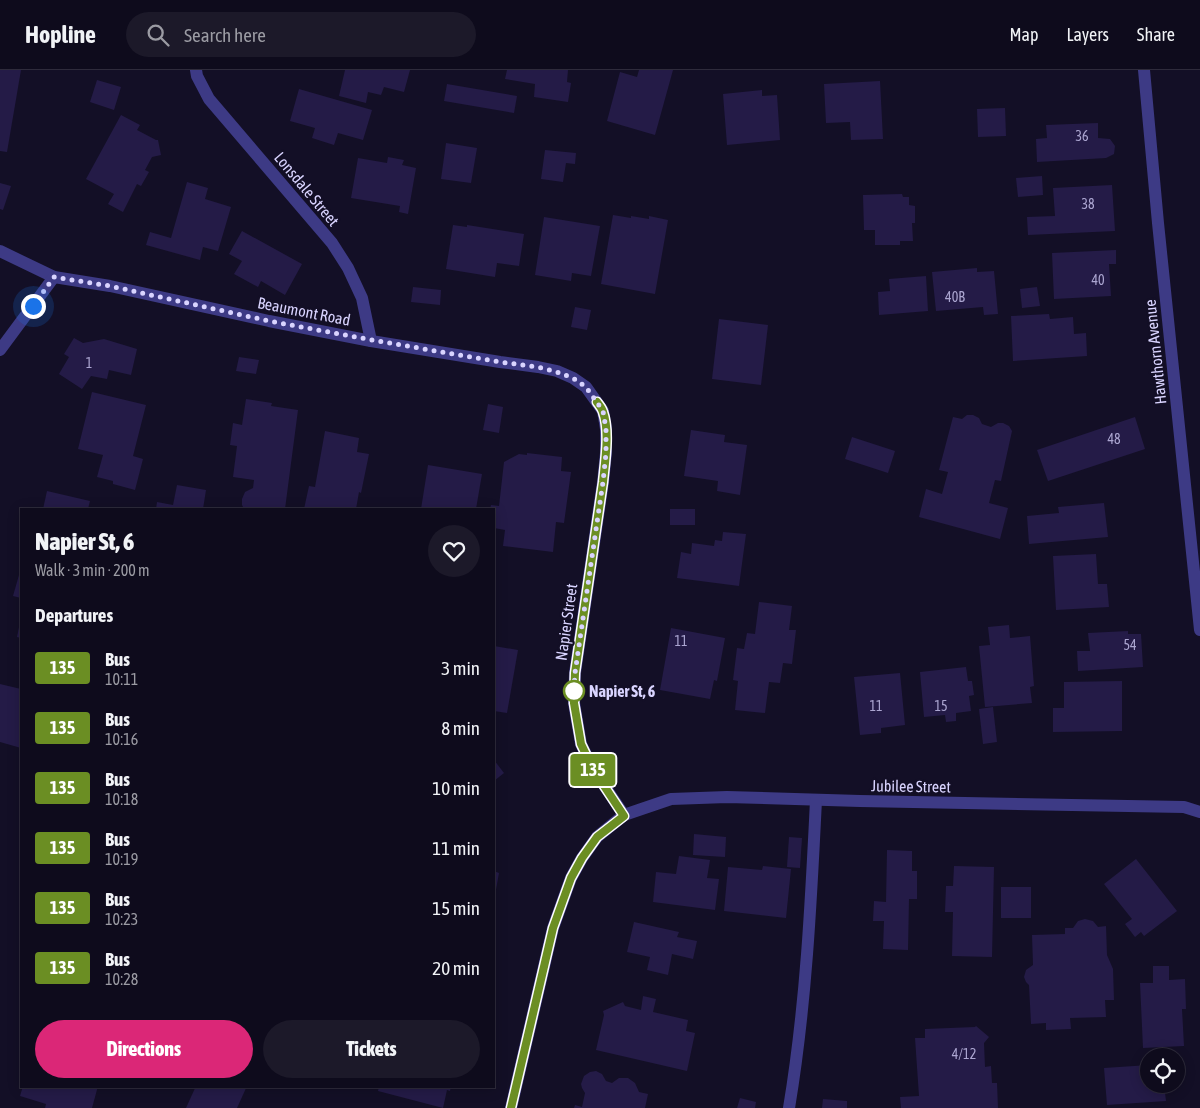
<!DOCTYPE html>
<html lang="en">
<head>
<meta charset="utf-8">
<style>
  body { margin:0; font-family:"Asap Condensed",sans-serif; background:#1c1929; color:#f1f3f6; height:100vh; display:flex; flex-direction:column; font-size:19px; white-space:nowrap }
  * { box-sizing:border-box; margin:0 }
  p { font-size:16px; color:#9b9ba3 }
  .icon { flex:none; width:28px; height:28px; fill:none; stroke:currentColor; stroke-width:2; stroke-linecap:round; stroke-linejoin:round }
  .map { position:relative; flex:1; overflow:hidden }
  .sheet { position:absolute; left:20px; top:438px; width:475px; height:580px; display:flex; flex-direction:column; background:#0e0b1c; border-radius:0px; box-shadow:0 2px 12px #0003,0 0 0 1px #2e2b3b }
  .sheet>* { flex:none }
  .badge { padding:0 10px; border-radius:4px; font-size:18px; line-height:32px }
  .buttons { position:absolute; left:1140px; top:978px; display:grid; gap:10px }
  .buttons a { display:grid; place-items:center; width:45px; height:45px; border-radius:50%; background:#0e0b1c; box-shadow:0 2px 12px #0003,0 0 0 1px #2e2b3b; font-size:25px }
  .you { position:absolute; width:25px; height:25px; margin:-12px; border:4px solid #fff; border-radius:50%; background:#1a73e8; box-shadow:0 0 0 8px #1a73e833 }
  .map>.badge { position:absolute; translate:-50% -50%; box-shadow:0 0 0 2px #fff }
  h2 { padding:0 15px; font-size:19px; line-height:45px }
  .round { display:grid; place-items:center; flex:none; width:52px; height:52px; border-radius:26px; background:#1c1929 }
  .summary { display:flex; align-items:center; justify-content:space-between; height:85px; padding:0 15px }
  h1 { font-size:24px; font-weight:800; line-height:38px }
  .button { display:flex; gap:10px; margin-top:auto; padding:10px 15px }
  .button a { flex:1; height:58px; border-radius:30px; background:#db2777; color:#fff; font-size:20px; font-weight:800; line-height:58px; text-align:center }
  .button a+a { background:#1c1929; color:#f1f3f6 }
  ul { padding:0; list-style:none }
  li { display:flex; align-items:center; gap:15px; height:60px; padding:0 15px }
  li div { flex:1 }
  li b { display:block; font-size:19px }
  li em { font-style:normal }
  li .badge { min-width:55px; font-weight:700; text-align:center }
  header { display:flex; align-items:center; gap:30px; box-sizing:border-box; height:70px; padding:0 25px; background:#0e0b1c; border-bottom:1px solid #2e2b3b }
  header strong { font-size:24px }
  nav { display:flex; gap:28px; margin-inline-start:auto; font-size:18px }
  .search { width:350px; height:45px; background:#1c1929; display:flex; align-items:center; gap:12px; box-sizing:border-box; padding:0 18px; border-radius:28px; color:#9b9ba3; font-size:19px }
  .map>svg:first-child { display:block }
</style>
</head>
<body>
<header>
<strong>Hopline</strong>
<div class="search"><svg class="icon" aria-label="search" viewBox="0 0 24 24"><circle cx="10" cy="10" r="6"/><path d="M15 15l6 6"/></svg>Search here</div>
<nav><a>Map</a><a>Layers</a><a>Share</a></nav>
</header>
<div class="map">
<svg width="1200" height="1038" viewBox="0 0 1200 1038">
  <rect width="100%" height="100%" fill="#130f26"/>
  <g fill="#241b47">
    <polygon points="0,0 21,0 7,82 0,81"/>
    <polygon points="345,0 410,0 404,22 384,17 381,25 368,22 366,33 339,26"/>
    <polygon points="507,0 568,0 567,12 571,13 568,32 534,27 535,14 505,9"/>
    <polygon points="639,0 673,0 655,65 607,51 620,2 637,7"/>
    <polygon points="97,10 121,17 114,40 90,32"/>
    <polygon points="880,11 883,69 851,70 850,52 826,53 824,14"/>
    <polygon points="447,14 517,26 514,43 444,31"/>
    <polygon points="299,19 372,40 363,70 338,63 334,75 312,68 315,58 290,51"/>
    <polygon points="762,20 762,26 777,25 780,70 727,75 723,24"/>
    <polygon points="1005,38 1006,66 978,67 977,39"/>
    <polygon points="121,45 140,55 137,60 156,70 158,70 161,85 152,87 145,100 149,102 141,116 137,114 123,142 108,134 114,124 86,109"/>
    <polygon points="1098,53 1098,68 1110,69 1115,76 1114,84 1106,88 1037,92 1036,69 1047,68 1046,55"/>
    <polygon points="446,73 477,78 471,113 441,109"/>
    <polygon points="545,80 576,83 575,94 566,93 563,112 541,109"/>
    <polygon points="388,87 404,90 402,95 416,98 408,144 399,142 400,136 351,128 358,88 387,93"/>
    <polygon points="1042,106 1043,125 1018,127 1016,108"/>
    <polygon points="187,112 208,118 205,129 231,137 218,181 203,177 200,190 146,175 150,162 171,168"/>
    <polygon points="0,113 11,116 3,140 0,139"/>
    <polygon points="1112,115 1115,161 1028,165 1027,147 1055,146 1053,118"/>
    <polygon points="902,124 903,127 909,127 909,135 915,136 915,153 912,153 913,171 900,171 900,175 875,175 875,160 864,160 863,125"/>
    <polygon points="613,145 631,148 631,146 649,149 649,146 668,150 655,224 601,214"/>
    <polygon points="544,147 600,156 591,206 572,203 571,211 535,205"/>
    <polygon points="453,155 467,157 467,155 524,164 519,196 497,193 495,207 446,199"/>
    <polygon points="242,161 302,194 285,225 261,211 258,217 234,204 242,191 229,184"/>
    <polygon points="1116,180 1116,194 1109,194 1111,226 1054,229 1052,183"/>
    <polygon points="977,198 977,202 994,201 998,244 984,245 983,237 936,241 932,202"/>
    <polygon points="926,206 928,241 879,245 878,222 890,221 889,209"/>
    <polygon points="413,217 441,220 440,235 411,232"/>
    <polygon points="1037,217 1040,236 1022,238 1020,219"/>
    <polygon points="575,237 591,240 587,260 571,257"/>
    <polygon points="1049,244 1050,249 1073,247 1074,264 1086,263 1087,286 1013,291 1011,246"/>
    <polygon points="719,249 768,255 761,315 712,309"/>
    <polygon points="74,268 83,273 104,269 137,279 131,305 109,300 107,309 91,306 82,319 59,304 69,287 64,284"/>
    <polygon points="239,287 259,290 256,304 236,301"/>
    <polygon points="92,322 146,335 133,386 143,389 135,420 113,414 113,411 97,407 103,385 78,379"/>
    <polygon points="246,329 272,333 271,336 298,340 285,439 244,439 242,435 242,429 245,422 253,418 254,410 233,407 237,376 230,375 233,353 242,355"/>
    <polygon points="488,334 503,337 499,363 483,360"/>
    <polygon points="967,345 973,345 979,348 982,354 991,357 998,353 1003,353 1009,356 1012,361 1001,411 995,410 989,433 1008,438 1000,469 919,447 926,419 942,424 948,402 939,400 953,347 962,349"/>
    <polygon points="1135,347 1145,379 1048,411 1037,380"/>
    <polygon points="691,360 725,365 724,372 747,375 740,425 717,421 718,411 684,406"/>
    <polygon points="325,361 359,368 357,382 369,384 361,423 359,422 356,439 304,439 309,416 315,417"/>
    <polygon points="852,367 895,381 888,403 845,389"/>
    <polygon points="527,383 562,387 561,401 571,402 564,453 556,452 553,482 503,476 505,460 494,458 494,439 490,439 491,435 499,436 504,392 519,384 527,385"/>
    <polygon points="428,395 482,404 476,439 421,439"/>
    <polygon points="177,415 206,420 203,439 156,439 157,432 173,435"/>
    <polygon points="47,421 90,431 88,439 43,439"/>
    <polygon points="1104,433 1108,467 1029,474 1027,446 1059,443 1058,437"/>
    <rect x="670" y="439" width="25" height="16"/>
    <polygon points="723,462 746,464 739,516 677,508 681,482 691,484 692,473 714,476 715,470 722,471"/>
    <polygon points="1096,484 1098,514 1107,514 1109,537 1056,540 1053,486"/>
    <polygon points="21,498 21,528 13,526"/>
    <polygon points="759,532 792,536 789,560 796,560 792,594 783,593 780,613 769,612 765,643 735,640 738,611 733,610 737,578 744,579 747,563 755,564"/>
    <polygon points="20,552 21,552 21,568 17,567"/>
    <polygon points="1009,555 1010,568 1030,566 1034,616 1030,617 1032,633 985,637 979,576 990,575 988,557"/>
    <polygon points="671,558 725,568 717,611 714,610 710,629 660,620"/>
    <polygon points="1128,561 1128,564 1141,564 1143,597 1078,601 1077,581 1090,581 1088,563"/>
    <polygon points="494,576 518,580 507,643 494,641"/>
    <polygon points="966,597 968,611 972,611 974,625 969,626 971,641 956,643 956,651 946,652 945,645 924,647 920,602"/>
    <polygon points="900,603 905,655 881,658 881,663 860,665 854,607"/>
    <polygon points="1122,611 1122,661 1053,662 1053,638 1064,638 1064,612"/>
    <polygon points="0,614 21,619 21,678 0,672"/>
    <polygon points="993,637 997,672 983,674 979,639"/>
    <polygon points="494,690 504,703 494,711"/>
    <polygon points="694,764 726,767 725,787 693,785"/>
    <polygon points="789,767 802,768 800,798 787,797"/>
    <polygon points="887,780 912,781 912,801 917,801 917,829 909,829 908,880 883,879 884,851 873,851 874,831 886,832"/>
    <polygon points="679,786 710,790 707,808 719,809 715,840 653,832 656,802 676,804"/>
    <polygon points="1136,789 1177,841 1144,866 1141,862 1135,867 1125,854 1132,849 1104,814"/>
    <polygon points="763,796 791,799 786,848 724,841 728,797 762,800"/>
    <polygon points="954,796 994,797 992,887 952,886 953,842 945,842 946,816 953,816"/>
    <polygon points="494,801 499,803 495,825 494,825"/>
    <rect x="1001" y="817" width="30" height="31"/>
    <polygon points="1085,849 1093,851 1098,857 1106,856 1107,885 1113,899 1114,930 1105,930 1106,947 1070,948 1071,959 1046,960 1046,953 1031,954 1029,915 1026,912 1024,907 1026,900 1033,895 1032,865 1065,864 1065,858 1073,858 1078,851"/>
    <polygon points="634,852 679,862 677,867 697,871 693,889 672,884 668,905 647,900 650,887 627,882"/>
    <polygon points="1153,896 1169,896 1169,910 1185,909 1186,939 1182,939 1184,976 1143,978 1140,913 1153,913"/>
    <polygon points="643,926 656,929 653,942 688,950 686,961 695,963 687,1001 596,980 604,945 603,941 623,932 625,936 641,940"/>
    <polygon points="976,956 989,967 984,973 985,997 991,996 992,1013 997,1013 998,1038 901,1038 900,1027 919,1026 915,968 925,968 925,959 975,957"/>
    <polygon points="1149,995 1149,1014 1164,1014 1166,1031 1107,1035 1104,998"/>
    <polygon points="596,1001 602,1004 606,1011 612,1013 619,1008 628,1008 635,1013 639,1022 648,1024 645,1038 574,1038 575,1035 582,1037 585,1023 582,1018 581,1014 584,1006 590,1002"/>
    <polygon points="23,1016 98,1016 92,1038 45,1038 46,1034 20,1026"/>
    <polygon points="196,1016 247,1016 237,1038 186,1038"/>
    <polygon points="379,1016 451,1016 450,1021 447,1020 443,1038 378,1021"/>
    <polygon points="740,1028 756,1032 755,1038 737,1038"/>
    <polygon points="823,1029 847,1031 847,1038 822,1038"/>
  </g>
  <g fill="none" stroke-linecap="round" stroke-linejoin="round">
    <g stroke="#3d3a85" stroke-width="12">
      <polyline points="196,0 197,6 209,29 332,173 348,198 362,228 371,271"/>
      <polyline points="1144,0 1158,153 1200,560"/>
      <polyline points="0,181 54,207 110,216 269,251 371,271 500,292 538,297 557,301 573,308 586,317 603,341 606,359 606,383 603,412 575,603 574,633 581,674 593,699 624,745"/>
      <polyline points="0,280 54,207"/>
      <polyline points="511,1038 553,858 571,808 582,788 597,767 624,745 671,729 727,727 860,731 1184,737 1200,742"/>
      <path d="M789 1038C806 936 811 833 816 730"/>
    </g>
  </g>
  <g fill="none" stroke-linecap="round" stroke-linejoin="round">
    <defs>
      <path id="line" d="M511 1038 553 858 571 808 582 788 597 767 624 746 593 699 581 674 574 633 575 603 603 412C605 392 610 361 603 342 602 338 599 335 597 332"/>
    </defs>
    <use href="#line" stroke="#fff" stroke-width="11"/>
    <use href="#line" stroke="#6b8e23" stroke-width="8"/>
    <polyline stroke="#d9d4ff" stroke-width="5" stroke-dasharray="0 9" points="33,236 54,207 110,216 269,251 372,270 500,292 538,297 557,302 573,308 586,317 603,341 606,359 606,383 603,412 575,603 574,621"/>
  </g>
  <circle fill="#fff" stroke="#6b8e23" stroke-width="2.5" cx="574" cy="621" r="10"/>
  <g text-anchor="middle" stroke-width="4.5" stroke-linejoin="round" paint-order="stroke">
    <g font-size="14" fill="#aca6d1">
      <text x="1082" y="71">36</text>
      <text x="1088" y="139">38</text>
      <text x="1098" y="215">40</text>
      <text x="955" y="232">40B</text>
      <text x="89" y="298">1</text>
      <text x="1114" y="374">48</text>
      <text x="681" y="576">11</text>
      <text x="1130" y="580">54</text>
      <text x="876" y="641">11</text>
      <text x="941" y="641">15</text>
      <text x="964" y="989">4/12</text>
    </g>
    <g font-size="16" fill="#d9d4ff" stroke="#130f26">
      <text transform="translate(307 119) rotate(50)" y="6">Lonsdale Street</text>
      <text transform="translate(304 241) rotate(11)" y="6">Beaumont Road</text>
      <text transform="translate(1155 282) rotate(-96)" y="6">Hawthorn Avenue</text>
      <text transform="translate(566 552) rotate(-82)" y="6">Napier Street</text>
      <text transform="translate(911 716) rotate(1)" y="6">Jubilee Street</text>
    </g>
    <g font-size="16" font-weight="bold" fill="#d9d4ff" stroke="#130f26" text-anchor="start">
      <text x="589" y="627">Napier St, 6</text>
    </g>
  </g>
</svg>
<div class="buttons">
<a><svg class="icon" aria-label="locate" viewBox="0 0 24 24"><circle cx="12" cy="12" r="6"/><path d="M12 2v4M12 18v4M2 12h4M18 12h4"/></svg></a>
</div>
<div class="you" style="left:33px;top:236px"></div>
<b class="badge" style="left:593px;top:700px;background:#6b8e23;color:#fff">135</b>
<section class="sheet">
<div class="summary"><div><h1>Napier St, 6</h1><p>Walk · 3 min · 200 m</p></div><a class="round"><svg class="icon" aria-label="heart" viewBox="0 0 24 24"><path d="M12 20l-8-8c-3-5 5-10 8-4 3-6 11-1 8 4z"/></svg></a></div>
<h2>Departures</h2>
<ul>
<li><span class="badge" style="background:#6b8e23;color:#fff">135</span><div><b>Bus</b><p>10:11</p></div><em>3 min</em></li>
<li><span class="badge" style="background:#6b8e23;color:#fff">135</span><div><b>Bus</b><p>10:16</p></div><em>8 min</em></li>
<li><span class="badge" style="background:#6b8e23;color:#fff">135</span><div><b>Bus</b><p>10:18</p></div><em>10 min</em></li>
<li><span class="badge" style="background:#6b8e23;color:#fff">135</span><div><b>Bus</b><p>10:19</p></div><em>11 min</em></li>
<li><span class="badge" style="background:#6b8e23;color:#fff">135</span><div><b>Bus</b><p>10:23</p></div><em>15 min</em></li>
<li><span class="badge" style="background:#6b8e23;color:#fff">135</span><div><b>Bus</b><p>10:28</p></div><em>20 min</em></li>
</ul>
<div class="button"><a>Directions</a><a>Tickets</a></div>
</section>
</div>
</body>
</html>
